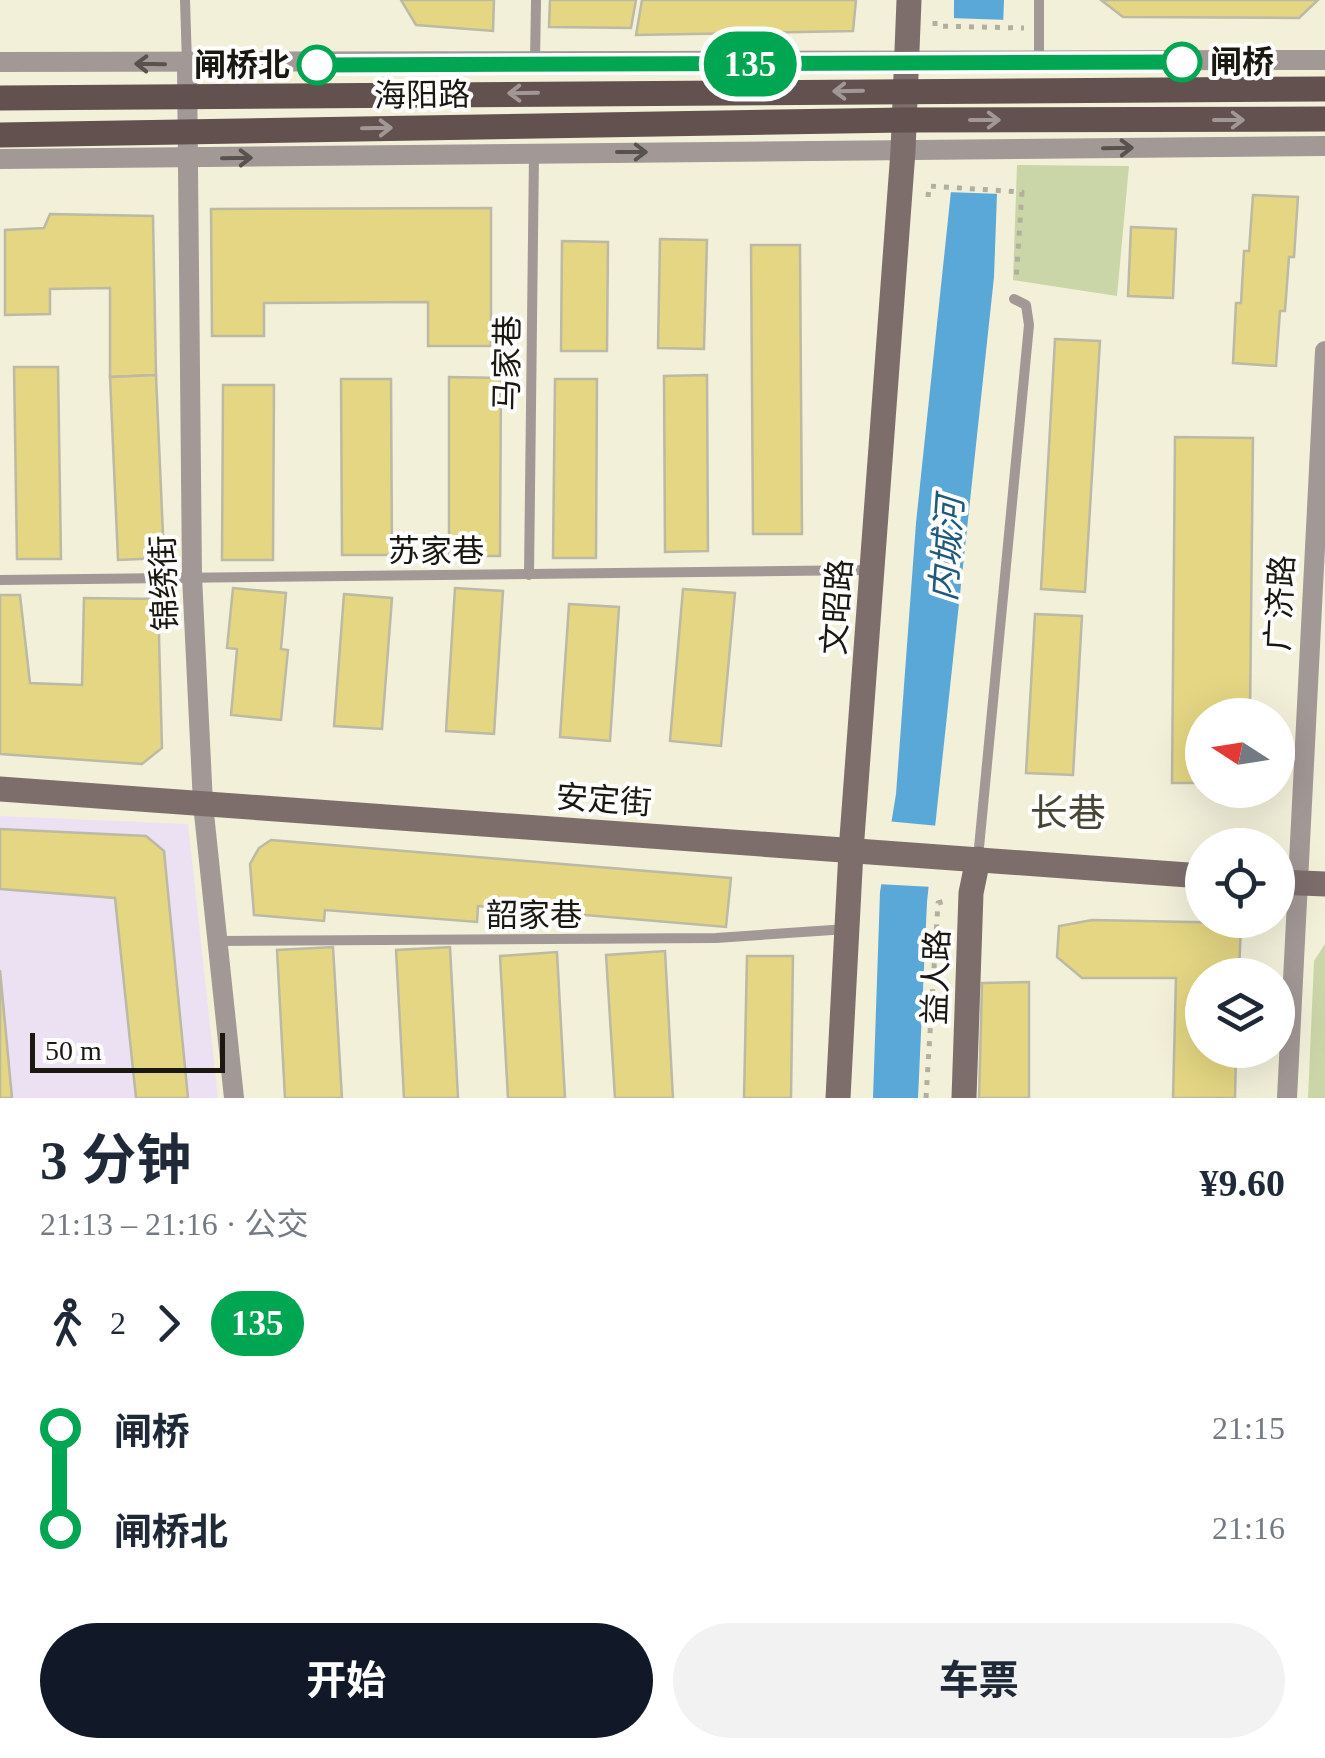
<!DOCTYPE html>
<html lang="zh">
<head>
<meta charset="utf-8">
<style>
  body { margin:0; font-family:"Times New Roman","Noto Sans SC",serif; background:#f2f2f3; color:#1f2937; height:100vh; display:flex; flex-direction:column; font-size:38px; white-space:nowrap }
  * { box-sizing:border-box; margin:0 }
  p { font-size:32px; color:#747a83 }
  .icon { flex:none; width:55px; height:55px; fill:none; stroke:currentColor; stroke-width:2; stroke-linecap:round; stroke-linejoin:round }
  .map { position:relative; height:1098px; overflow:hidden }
  .panel { display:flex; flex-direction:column; background:#fff; flex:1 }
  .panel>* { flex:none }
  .badge { padding:0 20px; border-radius:32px; font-size:35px; line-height:65px }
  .needle { width:65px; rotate:282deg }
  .buttons { position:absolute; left:1185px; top:698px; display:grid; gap:20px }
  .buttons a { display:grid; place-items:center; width:110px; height:110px; border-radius:50%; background:#fff; box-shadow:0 10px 40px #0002; font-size:50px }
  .scale { position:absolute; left:30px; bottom:25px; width:195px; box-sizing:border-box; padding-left:10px; border:5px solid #1a1811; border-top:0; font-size:28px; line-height:35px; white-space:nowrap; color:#1a1811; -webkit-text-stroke:8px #fff; paint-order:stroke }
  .map>.badge { position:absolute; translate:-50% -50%; box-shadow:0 0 0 5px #fff }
  .legs { display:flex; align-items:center; gap:15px; height:110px; padding:0 40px; font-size:32px }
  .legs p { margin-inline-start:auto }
  .summary { display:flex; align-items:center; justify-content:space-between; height:170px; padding:0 40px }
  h1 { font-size:55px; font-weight:700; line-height:75px }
  .primary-button { display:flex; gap:20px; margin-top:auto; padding:20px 40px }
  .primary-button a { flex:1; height:115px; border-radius:60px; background:#111827; color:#fff; font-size:40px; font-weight:700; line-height:115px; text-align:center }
  .primary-button a+a { background:#f2f2f3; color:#1f2937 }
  ul { padding:0 40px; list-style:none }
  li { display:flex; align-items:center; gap:35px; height:100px; font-size:38px }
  li i { display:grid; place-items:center; width:15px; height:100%; margin:0 12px; background:currentColor }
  li i::after { content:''; width:25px; height:25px; margin:-12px; border:8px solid; border-radius:50%; background:#fff }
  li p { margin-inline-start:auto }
  li:first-child i { background:linear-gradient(#0000 50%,currentColor 0) }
  li:last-child i { background:linear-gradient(currentColor 50%,#0000 0) }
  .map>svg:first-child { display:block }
</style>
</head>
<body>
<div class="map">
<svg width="1325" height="1098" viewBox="0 0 1325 1098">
  <rect width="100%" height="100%" fill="#f3f0da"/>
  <polygon fill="#ece0f3" points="0,816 188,824 218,1098 0,1098"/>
  <g fill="#cad6a7">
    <polygon points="1017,165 1129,166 1117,296 1013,280"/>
    <polygon points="1325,944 1325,1098 1308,1098 1314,961"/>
  </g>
  <polygon fill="#5aa8d8" points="954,0 1004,0 994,277 927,902 918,1098 873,1098 880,892 896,794 916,523 953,172"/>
  <g fill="#f3f0da">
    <polygon points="949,18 1009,20 1002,194 946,192"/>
    <polygon points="886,821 939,826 933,887 877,884"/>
  </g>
  <g fill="#e4d683" stroke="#bcb9a4" stroke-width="2.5">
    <polygon points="401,0 494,0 493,31 416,25"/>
    <polygon points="550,0 636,0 631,28 549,27"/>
    <polygon points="642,0 856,0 853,31 636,35"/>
    <polygon points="1101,0 1318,0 1299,18 1123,17"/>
    <polygon points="1253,195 1298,197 1294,257 1289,257 1285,311 1280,311 1276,366 1233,363 1236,303 1241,303 1244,251 1249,251"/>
    <polygon points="491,208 491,346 428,346 428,302 264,303 264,336 212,336 211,209"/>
    <polygon points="50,214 153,216 156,375 110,377 110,288 50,289 50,314 5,315 5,230 44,228"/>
    <polygon points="1131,227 1176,229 1173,298 1128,296"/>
    <polygon points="660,239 707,240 704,349 658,348"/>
    <polygon points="562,241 608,242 607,351 561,351"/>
    <polygon points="751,245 800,245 802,534 753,534"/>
    <polygon points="1055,339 1100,341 1085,592 1041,589"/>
    <polygon points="14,367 58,367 61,559 17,559"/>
    <polygon points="156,375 164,558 118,560 110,377"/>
    <polygon points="707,375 708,551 665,552 664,376"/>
    <polygon points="449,377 501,378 500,556 449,556"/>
    <polygon points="341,379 391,379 392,555 342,555"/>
    <polygon points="555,379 597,379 596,558 553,558"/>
    <polygon points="223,385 274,385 273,560 222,560"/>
    <polygon points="1175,437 1253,438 1250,715 1202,715 1202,783 1172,783"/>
    <polygon points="233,588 286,593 281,649 288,650 281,720 231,715 237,649 227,648"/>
    <polygon points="455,588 503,591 494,734 446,731"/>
    <polygon points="683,589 735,593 721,746 670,741"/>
    <polygon points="344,594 392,598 382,729 334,726"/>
    <polygon points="0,595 20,595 30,683 82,685 84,598 158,599 162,748 142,764 0,754"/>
    <polygon points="569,604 619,607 610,741 560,737"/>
    <polygon points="1035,614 1082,616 1073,775 1026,773"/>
    <polygon points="0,829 146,836 164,851 188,1098 136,1098 115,898 0,889"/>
    <polygon points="271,840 731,878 726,927 478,906 477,922 325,910 324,921 254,915 250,864 259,848"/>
    <polygon points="1092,920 1241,923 1239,975 1202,975 1202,1050 1236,1050 1235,1098 1173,1098 1176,978 1082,978 1057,957 1059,926"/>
    <polygon points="333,947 342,1098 285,1098 277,950"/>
    <polygon points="450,947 458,1098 404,1098 396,950"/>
    <polygon points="665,951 673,1098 615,1098 606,955"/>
    <polygon points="557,952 565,1098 508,1098 500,956"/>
    <polygon points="747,956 793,956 791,1098 744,1098"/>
    <polygon points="0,970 12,1098 0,1098"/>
    <polygon points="1029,982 1029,1098 979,1098 982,983"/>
  </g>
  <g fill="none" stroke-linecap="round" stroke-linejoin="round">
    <g stroke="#b2af9e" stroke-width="5" stroke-dasharray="5 8" stroke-linecap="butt">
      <polyline points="935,21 935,26 1024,28"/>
      <polyline points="928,197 929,186 1022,192 1016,281"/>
      <polyline points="926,1098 938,903 945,901"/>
    </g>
    <g stroke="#a29896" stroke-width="10">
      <polyline points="185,0 187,64"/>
      <polyline points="1039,0 1039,64"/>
      <polyline points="535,63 536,0"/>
      <polyline points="529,575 534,153"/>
      <polyline points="0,580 869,570"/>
      <polyline points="978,858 1029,325 1026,305 1014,299"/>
      <polyline points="218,941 716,938 847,929"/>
    </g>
    <g stroke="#a29896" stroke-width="20">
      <polyline points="0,62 1325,60"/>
      <polyline points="187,65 192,576 203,804 234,1098"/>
      <polyline points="0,159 1325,146"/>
      <polyline points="1287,1098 1325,351"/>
    </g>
    <g stroke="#7d6e6c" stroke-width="25">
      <polyline points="0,789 1202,876"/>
      <polyline points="1278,882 1325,884"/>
      <polyline points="838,1098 851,851 903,151 909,0"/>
      <polyline points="964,1098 971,893 978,859"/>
    </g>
    <g stroke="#63514f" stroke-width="25">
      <polyline points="0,98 1325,89"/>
      <polyline points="0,135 904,120 1325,119"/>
    </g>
  </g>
  <defs><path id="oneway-shaft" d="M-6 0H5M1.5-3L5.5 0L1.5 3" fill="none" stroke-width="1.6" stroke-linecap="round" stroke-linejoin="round" transform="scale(2.5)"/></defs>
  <g stroke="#57524d">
    <use href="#oneway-shaft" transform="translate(150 64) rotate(-179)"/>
    <use href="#oneway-shaft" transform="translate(1118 148) rotate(-1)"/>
    <use href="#oneway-shaft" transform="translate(632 152)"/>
    <use href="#oneway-shaft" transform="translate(237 158) rotate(-1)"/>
  </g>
  <g stroke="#a19795">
    <use href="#oneway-shaft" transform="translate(848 91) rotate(179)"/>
    <use href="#oneway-shaft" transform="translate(523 93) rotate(179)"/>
    <use href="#oneway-shaft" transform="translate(985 120)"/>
    <use href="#oneway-shaft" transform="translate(1229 120)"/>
    <use href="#oneway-shaft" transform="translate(377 128) rotate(-1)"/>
  </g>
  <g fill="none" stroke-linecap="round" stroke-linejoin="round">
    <defs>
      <polyline id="line-1" points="317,65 1182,62"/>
    </defs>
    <use href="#line-1" stroke="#fff" stroke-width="22"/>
    <use href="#line-1" stroke="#00a651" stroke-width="15"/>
  </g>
  <g fill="#fff" stroke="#00a651" stroke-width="5">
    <circle cx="1182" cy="62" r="18"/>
    <circle cx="317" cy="65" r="18"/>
  </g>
  <g text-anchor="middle" stroke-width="8" stroke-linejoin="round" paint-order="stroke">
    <g font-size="32" font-weight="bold" fill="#1a1811" stroke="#fff" text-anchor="start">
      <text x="1210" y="73">闸桥</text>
      <text x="290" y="76" text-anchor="end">闸桥北</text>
    </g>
    <g font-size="32" fill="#1a1811" stroke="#fff">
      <text transform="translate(422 95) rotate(-1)" y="11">海阳路</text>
      <text transform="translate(507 363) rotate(-89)" y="11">马家巷</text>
      <text x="436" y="562">苏家巷</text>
      <text transform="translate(164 583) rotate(-92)" y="11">锦绣街</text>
      <text transform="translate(1280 603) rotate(-87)" y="11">广济路</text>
      <text transform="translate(837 607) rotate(-86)" y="11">文昭路</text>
      <text transform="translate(604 800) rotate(4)" y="11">安定街</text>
      <text x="534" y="926">韶家巷</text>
      <text transform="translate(936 977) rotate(-88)" y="11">益人路</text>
    </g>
    <g font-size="35" font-style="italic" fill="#1f597b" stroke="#fff">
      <text transform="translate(947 549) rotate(-86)" y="12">内城河</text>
    </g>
    <g font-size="38" fill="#484534" stroke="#fff">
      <text x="1068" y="826">长巷</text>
    </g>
  </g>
</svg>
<div class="buttons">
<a><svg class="needle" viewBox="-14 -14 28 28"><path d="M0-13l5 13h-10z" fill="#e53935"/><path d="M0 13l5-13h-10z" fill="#747a83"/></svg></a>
<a><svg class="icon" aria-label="locate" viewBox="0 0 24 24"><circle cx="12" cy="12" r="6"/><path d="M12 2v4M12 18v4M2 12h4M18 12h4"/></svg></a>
<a><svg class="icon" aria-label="layers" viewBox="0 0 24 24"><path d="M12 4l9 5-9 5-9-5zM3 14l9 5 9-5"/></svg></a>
</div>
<div class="scale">50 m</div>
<b class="badge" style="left:750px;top:64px;background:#00a651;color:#fff">135</b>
</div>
<section class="panel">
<div class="summary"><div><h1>3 分钟</h1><p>21:13 – 21:16 · 公交</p></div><b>¥9.60</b></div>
<div class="legs"><svg class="icon" aria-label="walk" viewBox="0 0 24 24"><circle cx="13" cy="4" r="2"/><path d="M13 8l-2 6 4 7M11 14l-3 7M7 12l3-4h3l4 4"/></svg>2<svg class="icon" aria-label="forward" viewBox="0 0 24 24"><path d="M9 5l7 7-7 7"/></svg><b class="badge" style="background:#00a651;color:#fff">135</b></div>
<ul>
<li><i style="color:#00a651"></i><b>闸桥</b><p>21:15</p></li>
<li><i style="color:#00a651"></i><b>闸桥北</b><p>21:16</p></li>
</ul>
<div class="primary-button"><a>开始</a><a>车票</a></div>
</section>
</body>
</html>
